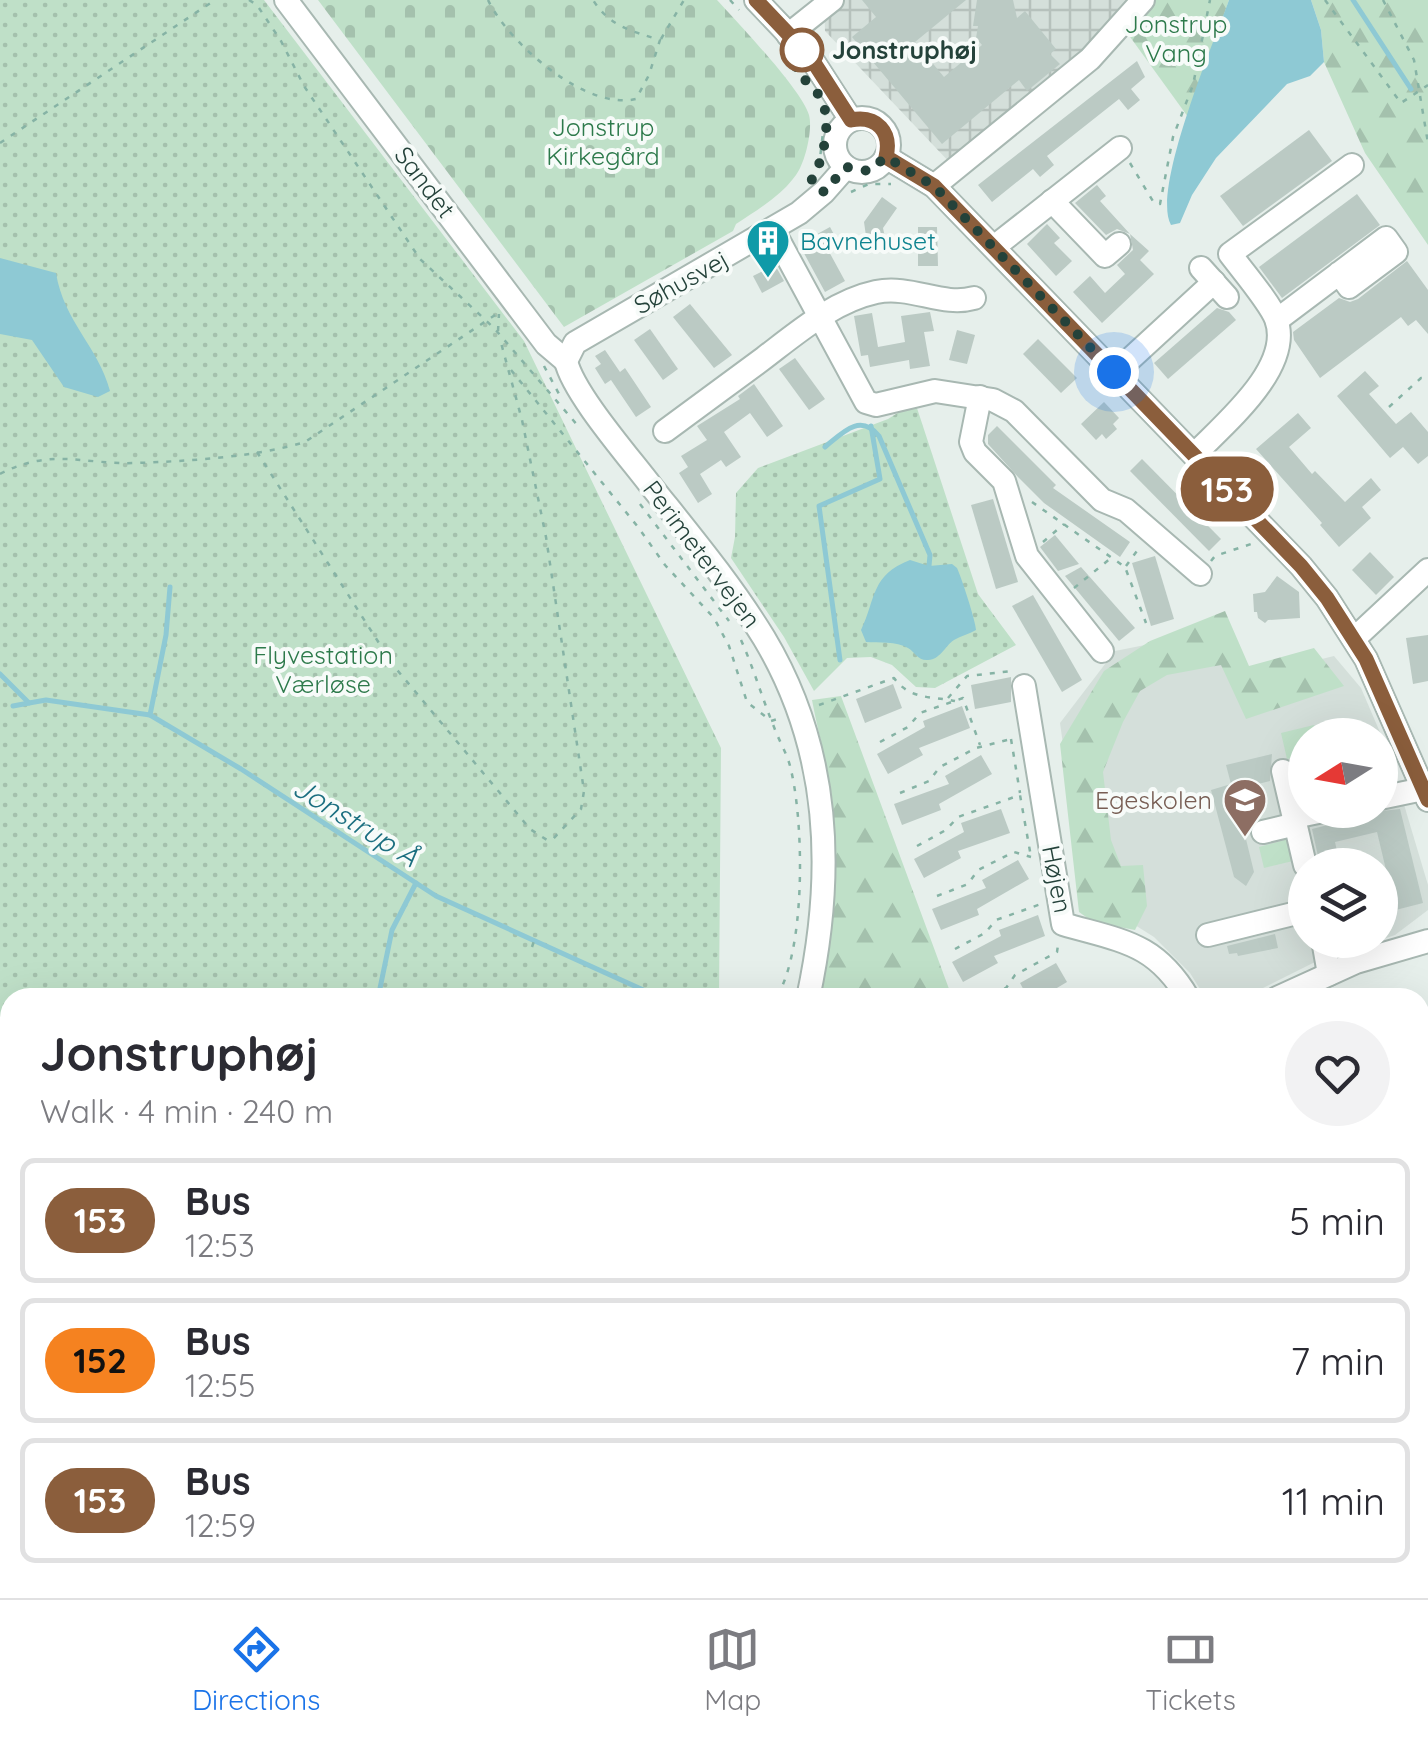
<!DOCTYPE html>
<html lang="en">
<head>
<meta charset="utf-8">
<style>
  body { margin:0; font-family:Quicksand,sans-serif; background:#f2f2f3; color:#2b2b33; height:100vh; display:flex; flex-direction:column; font-size:38px; white-space:nowrap }
  * { box-sizing:border-box; margin:0 }
  p { font-size:32px; color:#7c7c81 }
  .icon { flex:none; width:55px; height:55px; fill:none; stroke:currentColor; stroke-width:2; stroke-linecap:round; stroke-linejoin:round }
  .map { position:relative; flex:1; overflow:hidden }
  .panel { position:absolute; left:0px; top:988px; width:1430px; height:612px; display:flex; flex-direction:column; background:#fff; border-radius:30px 30px 0 0; box-shadow:0 10px 40px #0002 }
  .panel>* { flex:none }
  .badge { padding:0 20px; border-radius:32px; font-size:35px; line-height:65px }
  .needle { width:65px; rotate:259deg }
  .fabs { position:absolute; left:1288px; top:718px; display:grid; gap:20px }
  .fabs a { display:grid; place-items:center; width:110px; height:110px; border-radius:50%; background:#fff; box-shadow:0 10px 40px #0002; font-size:50px }
  .you { position:absolute; width:50px; height:50px; margin:-25px; border:8px solid #fff; border-radius:50%; background:#1a73e8; box-shadow:0 0 0 15px #1a73e833 }
  .map>.badge { position:absolute; translate:-50% -50%; box-shadow:0 0 0 5px #fff }
  .round { display:grid; place-items:center; flex:none; width:105px; height:105px; border-radius:52px; background:#f2f2f3 }
  .head { display:flex; align-items:center; justify-content:space-between; height:170px; padding:0 40px }
  h1 { font-size:48px; font-weight:700; line-height:75px }
  ul { padding:0; list-style:none }
  li { display:flex; align-items:center; gap:30px; height:125px; margin:0 20px 15px; padding:0 20px; border:5px solid #e1e1e2; border-radius:15px }
  li div { flex:1 }
  li b { display:block; font-size:38px }
  li em { font-style:normal }
  li .badge { min-width:110px; font-weight:700; text-align:center }
  .menu { display:flex; justify-content:space-around; align-items:center; height:140px; border-top:2px solid #e1e1e2; background:#fff; font-size:28px; color:#7c7c81 }
  .menu a { display:grid; justify-items:center; gap:5px }
  .menu .active { color:#1a73e8 }
  .map>svg:first-child { display:block }
</style>
</head>
<body>
<div class="map">
<svg width="1428" height="1598" viewBox="0 0 1428 1598">
  <defs>
    <pattern id="industrial-grid" width="8" height="8" patternUnits="userSpaceOnUse" patternTransform="scale(2.5)"><rect width="8" height="8" fill="#d4dfda"/><path d="M0 4h8M4 0v8" fill="none" stroke="#b6c1bc"/></pattern>
    <pattern id="green-dots" width="8" height="8" patternUnits="userSpaceOnUse" patternTransform="scale(2.5)"><rect width="8" height="8" fill="#bfe0c8"/><path d="M2 2h.1M6 6h.1" fill="none" stroke="#a4c1ad" stroke-width="1.8" stroke-linecap="round"/></pattern>
    <pattern id="forest-firs" width="22" height="20" patternUnits="userSpaceOnUse" patternTransform="scale(2.5)"><rect width="22" height="20" fill="#bfe0c8"/><path d="M5 1l3.5 6h-7zM16 11l3.5 6h-7z" fill="#a4c1ad"/></pattern>
    <pattern id="cemetery-stones" width="16" height="16" patternUnits="userSpaceOnUse" patternTransform="scale(2.5)"><rect width="16" height="16" fill="#bfe0c8"/><path d="M2 7V4a2 2 0 0 1 4 0v3zM10 15v-3a2 2 0 0 1 4 0v3z" fill="#a4c1ad"/></pattern>
  </defs>
  <rect width="100%" height="100%" fill="#e6efeb"/>
  <path fill="#d4dfda" fill-rule="evenodd" d="M1230 628 1248 677 1334 656 1361 688 1388 751 1428 885V910L1395 935 1313 963 1245 997H1205L1190 973 1154 937 1084 893 1060 723 1115 651ZM1305 735H1380V810H1305ZM1305 865H1380V940H1305Z"/>
  <polygon fill="url(#industrial-grid)" points="824,0 1131,0 1120,23 953,166 825,31"/>
  <g fill="url(#green-dots)">
    <polygon points="0,0 264,0 524,341 721,748 719,998 10,998 10,1590 728,1590 736,1598 0,1598"/>
    <polygon points="915,402 978,594 1016,645 935,688 916,687 892,665 871,657 847,658 814,691 784,637 731,558 735,537 736,493 758,468 888,419"/>
  </g>
  <g fill="url(#forest-firs)">
    <polygon points="1131,0 1229,0 1188,117 1120,23"/>
    <polygon points="1311,0 1428,0 1428,245 1365,153 1324,62 1321,30"/>
    <polygon points="1225,611 1249,666 1314,648 1344,686 1246,719 1221,665 1167,675 1140,691 1123,722 1103,772 1111,840 1121,866 1143,865 1147,906 1135,930 1093,922 1079,912 1060,744 1104,671 1150,641"/>
    <path d="M841 696 952 997H818C832 932 840 865 832 798 828 766 818 733 812 700Z"/>
    <path d="M185 1590H319C289 1598 217 1598 185 1590Z"/>
    <polygon points="724,1590 844,1590 850,1598 731,1598"/>
    <polygon points="893,1590 963,1590 964,1598 901,1598"/>
  </g>
  <path fill="url(#cemetery-stones)" d="M318 0H717C737 22 802 90 809 115 813 130 805 163 796 175 781 196 757 210 736 224L733 231 564 327Z"/>
  <g fill="#bfe0c8">
    <polygon points="1352,722 1355,735 1305,735 1305,755 1287,759 1281,733 1314,725 1316,730"/>
    <polygon points="1292,838 1297,860 1264,868 1259,847"/>
  </g>
  <g fill="#8ec9d4">
    <path d="M1229 0H1311L1321 30 1324 62 1310 76 1287 84 1216 158 1192 195 1180 223 1171 225C1151 190 1214 42 1229 0Z"/>
    <path d="M0 258 56 273C64 322 98 346 110 391L98 397 64 387 32 340 0 334Z"/>
    <path d="M910 560 929 566 952 564 957 568C961 576 976 622 976 630 969 634 961 636 954 640 944 647 941 659 928 660 918 661 915 652 908 648 896 641 879 643 866 642L861 630C876 598 871 575 910 560Z"/>
  </g>
  <g fill="none" stroke-linecap="round" stroke-linejoin="round">
    <g stroke="#8ec9d4" stroke-width="5">
      <polyline points="1353,0 1411,89"/>
      <path d="M825 447C843 432 860 413 879 436L930 555 929 566"/>
      <polyline points="840,660 819,506 880,479 871,426"/>
      <polyline points="0,674 29,703 46,700 150,715 241,769 436,896 661,998"/>
      <polyline points="13,706 29,703"/>
      <polyline points="150,715 166,635 170,587"/>
      <polyline points="378,998 392,930 416,883"/>
      <polyline points="1420,1077 1428,1079"/>
    </g>
  </g>
  <g fill="#bbcac4">
    <polygon points="862,0 966,0 915,42 944,77 982,45 976,38 978,26 973,26 977,0 1013,0 1017,18 1025,11 1056,49 1050,54 1060,64 1027,91 1019,80 942,144 852,37 876,17"/>
    <polygon points="1137,61 1145,77 1131,89 1140,100 1128,110 1119,99 1047,156 1054,165 1040,177 1033,169 992,202 978,185"/>
    <polygon points="1309,130 1332,161 1243,226 1220,196"/>
    <polygon points="1097,185 1106,196 1100,201 1130,234 1117,229 1106,235 1075,203"/>
    <polygon points="1357,194 1380,225 1282,298 1259,267"/>
    <polygon points="882,197 897,208 883,228 887,247 868,250 864,222"/>
    <polygon points="1047,224 1060,238 1054,243 1072,261 1056,276 1027,244"/>
    <polygon points="830,227 838,242 827,248 845,281 825,292 799,244"/>
    <polygon points="918,227 937,227 938,266 918,266"/>
    <polygon points="1130,234 1149,251 1140,260 1154,274 1102,323 1073,292 1090,276 1105,293 1125,274 1117,265 1133,250"/>
    <polygon points="1407,261 1428,290 1428,334 1416,320 1408,326 1401,317 1320,378 1294,340 1293,332 1339,298 1350,302 1358,299"/>
    <polygon points="775,265 784,281 762,293 753,276"/>
    <polygon points="690,304 732,355 714,368 673,317"/>
    <polygon points="1217,308 1229,312 1236,320 1168,379 1154,363"/>
    <polygon points="930,312 934,331 924,332 930,366 910,369 909,360 870,367 868,355 861,356 854,316 872,313 878,347 905,342 901,316"/>
    <polygon points="650,329 678,369 663,380 634,340"/>
    <polygon points="957,330 975,335 967,364 949,360"/>
    <polygon points="1038,339 1077,378 1061,393 1023,354"/>
    <polygon points="605,350 620,372 625,368 651,407 636,417 611,380 605,384 595,368 601,364 595,356"/>
    <polygon points="795,358 825,399 809,410 779,369"/>
    <polygon points="1365,371 1379,386 1369,394 1396,424 1411,412 1428,432 1428,456 1418,464 1403,447 1390,458 1337,396"/>
    <polygon points="754,384 783,426 767,437 750,413 724,432 741,457 726,467 721,460 700,474 712,494 698,503 679,473 688,467 681,456 707,440 697,426 740,399 738,396"/>
    <polygon points="1104,402 1119,418 1113,424 1117,429 1106,439 1102,434 1096,440 1081,424"/>
    <polygon points="1298,413 1311,428 1289,447 1312,474 1315,471 1345,502 1371,478 1381,490 1362,507 1371,518 1339,547 1320,525 1322,523 1256,449"/>
    <polygon points="997,426 1056,485 1053,488 1130,542 1120,557 1044,503 1018,477 988,444 988,435"/>
    <polygon points="1142,459 1221,539 1209,551 1130,471"/>
    <polygon points="993,499 1018,582 996,589 971,505"/>
    <polygon points="1055,535 1079,564 1058,571 1040,547"/>
    <polygon points="1370,552 1394,577 1376,595 1352,570"/>
    <polygon points="1155,556 1174,619 1151,626 1132,563"/>
    <polygon points="1081,567 1135,628 1119,641 1065,576"/>
    <polygon points="1277,576 1299,592 1300,618 1268,620 1265,623 1258,618 1257,612 1254,612 1253,594 1265,592"/>
    <polygon points="1033,595 1082,680 1062,692 1012,606"/>
    <polygon points="1428,635 1428,681 1413,684 1406,638"/>
    <polygon points="1011,677 1011,702 975,709 971,685"/>
    <polygon points="893,684 902,708 865,723 856,699"/>
    <polygon points="962,706 970,728 919,748 923,755 888,774 877,754 925,727 923,721"/>
    <polygon points="1272,754 1270,781 1234,790 1254,872 1246,886 1234,877 1211,790 1231,784 1226,765"/>
    <polygon points="981,755 992,774 939,804 941,810 902,825 894,804 949,784 945,776"/>
    <polygon points="1303,755 1305,764 1305,799 1298,768 1290,758"/>
    <polygon points="1001,809 1010,833 958,851 961,858 924,878 914,859 964,832 961,823"/>
    <polygon points="1400,809 1423,903 1380,914 1380,875 1387,874 1377,832 1335,842 1340,865 1320,865 1312,829 1332,824 1343,812 1352,810 1355,814"/>
    <polygon points="1018,860 1029,879 977,909 979,915 941,930 932,909 986,888 982,880"/>
    <polygon points="1038,915 1045,936 994,956 998,963 963,982 952,962 1001,936 999,930"/>
    <polygon points="1275,934 1278,948 1238,956 1237,953 1229,954 1227,946"/>
    <polygon points="1056,963 1067,982 1040,998 1028,998 1020,983"/>
  </g>
  <g fill="none" stroke-linecap="round" stroke-linejoin="round">
    <defs>
      <g id="minor">
        <polyline points="286,0 546,344 566,361"/>
        <polyline points="756,0 811,58 851,120"/>
        <polyline points="788,35 832,0"/>
        <circle cx="862" cy="145" r="27"/>
        <polyline points="886,157 934,186 1301,566 1327,598 1366,659 1428,800"/>
        <polyline points="934,186 1090,59 1143,0"/>
        <polyline points="1052,201 1105,256 1119,244"/>
        <polyline points="773,230 866,402 876,405 935,391 993,400 1014,411 1102,500 1126,510 1200,574"/>
        <polyline points="994,247 1120,148"/>
        <polyline points="1201,268 1227,297"/>
        <polyline points="1277,320 1386,238 1396,252 1349,287 1339,273"/>
        <path d="M566 361C573 393 629 457 651 486 690 535 731 584 764 638 831 750 835 873 808 998"/>
        <polyline points="566,361 575,343 799,213 824,192 846,167"/>
        <polyline points="1115,373 1214,282"/>
        <polyline points="980,397 971,442 975,452 1004,481 1027,556 1102,651"/>
        <path d="M665 431C698 407 731 382 764 358 798 332 834 301 876 292 912 285 942 307 974 298"/>
        <path d="M1194 455C1224 424 1294 367 1276 319 1270 303 1242 270 1230 254L1352 165"/>
        <polyline points="1355,638 1428,570"/>
        <path d="M1024 686 1063 924C1121 941 1155 942 1188 998"/>
        <polyline points="1283,771 1305,865"/>
        <polyline points="1380,798 1428,788"/>
        <polyline points="1294,817 1328,810"/>
        <polyline points="1263,832 1296,824"/>
        <polyline points="1208,935 1305,911"/>
        <polyline points="1323,940 1329,974"/>
        <polyline points="1277,998 1356,962 1428,941"/>
        <polyline points="0,1291 10,1290"/>
        <polyline points="1420,1435 1428,1433"/>
        <polyline points="1420,1486 1428,1485"/>
        <polyline points="858,1590 865,1598"/>
        <polyline points="1200,1590 1201,1598"/>
        <polyline points="1166,1598 1167,1590"/>
      </g>
    </defs>
    <use href="#minor" stroke="#a8b8b2" stroke-width="26"/>
    <g stroke="#86b3a5" stroke-width="2.5" stroke-dasharray="5 8" stroke-linecap="butt">
      <polyline points="249,0 257,5 281,41 304,86 420,259 494,328 579,427"/>
      <path d="M488 0C508 42 585 111 636 99L649 75 660 40C632 31 610 27 593 0"/>
      <polyline points="730,0 739,10"/>
      <polyline points="1325,0 1401,103 1428,85"/>
      <polyline points="1383,0 1414,60 1428,143"/>
      <polyline points="661,39 684,0"/>
      <polyline points="0,143 215,0"/>
      <polyline points="1130,163 1154,203 1160,204 1173,137 1193,85 1210,0"/>
      <polyline points="819,167 825,115"/>
      <polyline points="851,192 869,184 891,184"/>
      <polyline points="498,331 499,314"/>
      <polyline points="544,366 559,394"/>
      <polyline points="511,370 638,527 665,565 714,618 729,646 747,702 771,721 781,718"/>
      <polyline points="1389,407 1421,378 1428,378"/>
      <polyline points="257,452 393,665 530,829 547,840 553,839 581,809 584,791 546,537 522,420 500,339"/>
      <path d="M0 474C52 447 84 465 136 463 189 461 256 457 305 442L498 313"/>
      <polyline points="1032,502 1125,567 1146,623"/>
      <polyline points="640,504 729,621"/>
      <polyline points="1043,542 1064,524"/>
      <polyline points="1211,561 1215,556 1254,543"/>
      <polyline points="1126,566 1139,548"/>
      <polyline points="1074,588 1111,558"/>
      <path d="M741 640C754 669 762 698 774 727 779 741 788 755 791 770 804 824 806 951 776 998"/>
      <polyline points="948,698 967,676 1013,671"/>
      <path d="M819 705 894 678C910 700 931 696 955 701"/>
      <polyline points="1011,739 1020,793"/>
      <polyline points="880,742 908,727 920,713 963,698 980,745"/>
      <polyline points="900,793 929,781 940,767 976,748 1011,739"/>
      <polyline points="917,846 946,830 958,817 1020,795 1031,857"/>
      <polyline points="937,896 968,884 978,870 1014,852 1031,857"/>
      <polyline points="532,947 536,935"/>
      <polyline points="955,949 985,933 996,920 1041,904"/>
      <polyline points="980,998 1006,988 1015,975 1057,952 1058,945"/>
      <polyline points="1420,1165 1428,1164"/>
      <polyline points="1420,1251 1428,1250"/>
      <polyline points="1420,1334 1428,1332"/>
      <polyline points="1420,1383 1428,1381"/>
      <polyline points="453,1590 454,1598"/>
      <polyline points="713,1590 720,1598"/>
      <polyline points="682,1598 691,1590"/>
      <polyline points="1389,1598 1428,1592"/>
    </g>
    <use href="#minor" stroke="#fff" stroke-width="22"/>
  </g>
  <g fill="none" stroke-linecap="round" stroke-linejoin="round">
    <defs>
      <path id="line" d="M756 0 811 58 851 120C877 115 892 132 886 157L934 186 1301 566 1327 598 1366 659 1428 800"/>
    </defs>
    <use href="#line" stroke="#fff" stroke-width="22"/>
    <use href="#line" stroke="#8b5e3c" stroke-width="15"/>
    <path stroke="#24423a" stroke-width="10" stroke-dasharray="0 18" d="M802 50 795 70C804 80 817 89 822 101 832 123 823 162 811 181L824 192 846 167 868 171 886 157 934 186 1114 372"/>
  </g>
  <defs>
    <symbol id="building-pin" viewBox="-11 -11 22 30"><path d="M0 17L-7.5 6A9.5 9.5 0 1 1 7.5 6Z" fill="#0f9aa8" stroke="#f7fbf9"/><path d="M-4-6H4V6H1V3H-1V6H-4ZM-2.5-4.3h1.7v1.8h-1.7ZM.8-4.3h1.7v1.8H.8ZM-2.5-1h1.7V.8h-1.7ZM.8-1h1.7V.8H.8Z" fill="#fff"/></symbol>
    <symbol id="school-pin" viewBox="-11 -11 22 30"><path d="M0 17L-7.5 6A9.5 9.5 0 1 1 7.5 6Z" fill="#8d6e63" stroke="#f7fbf9"/><path d="M0-5L7-2L0 1L-7-2ZM-4 1L0 2.5L4 1V4Q0 6-4 4Z" fill="#fff"/></symbol>
  </defs>
  <g fill-rule="evenodd">
    <use href="#building-pin" x="743" y="216" width="50" height="68"/>
    <use href="#school-pin" x="1220" y="775" width="50" height="68"/>
  </g>
  <circle fill="#fff" stroke="#8b5e3c" stroke-width="5" cx="802" cy="50" r="20"/>
  <g text-anchor="middle" stroke-width="8" stroke-linejoin="round" paint-order="stroke">
    <g font-size="25" fill="#2d7a4b" stroke="#f7fbf9">
      <text x="1176" y="33">Jonstrup<tspan x="1176" dy="29">Vang</tspan></text>
      <text x="603" y="136">Jonstrup<tspan x="603" dy="29">Kirkegård</tspan></text>
      <text x="323" y="664">Flyvestation<tspan x="323" dy="29">Værløse</tspan></text>
    </g>
    <g font-size="25" font-weight="bold" fill="#24423a" stroke="#f7fbf9" text-anchor="start">
      <text x="832" y="59">Jonstruphøj</text>
    </g>
    <g font-size="25" fill="#24423a" stroke="#f7fbf9">
      <text transform="translate(425 182) rotate(53)" y="9">Sandet</text>
      <text transform="translate(681 282) rotate(-29)" y="9">Søhusvej</text>
      <text transform="translate(702 554) rotate(53)" y="9">Perimetervejen</text>
      <text transform="translate(1057 879) rotate(79)" y="9">Højen</text>
    </g>
    <g font-size="25" fill="#0d838f" stroke="#f7fbf9" text-anchor="start">
      <text x="800" y="250">Bavnehuset</text>
    </g>
    <g font-size="25" fill="#785e54" stroke="#f7fbf9" text-anchor="end">
      <text x="1212" y="809">Egeskolen</text>
    </g>
    <g font-size="28" font-style="italic" fill="#1c6f80" stroke="#f7fbf9">
      <text transform="translate(356 822) rotate(32)" y="10">Jonstrup Å</text>
    </g>
  </g>
</svg>
<div class="fabs">
<a><svg class="needle" viewBox="-14 -14 28 28"><path d="M0-13l5 13h-10z" fill="#e53935"/><path d="M0 13l5-13h-10z" fill="#7c7c81"/></svg></a>
<a><svg class="icon" aria-label="layers" viewBox="0 0 24 24"><path d="M12 4l9 5-9 5-9-5zM3 14l9 5 9-5"/></svg></a>
</div>
<div class="you" style="left:1114px;top:372px"></div>
<b class="badge" style="left:1227px;top:489px;background:#8b5e3c;color:#fff">153</b>
<section class="panel">
<div class="head"><div><h1>Jonstruphøj</h1><p>Walk · 4 min · 240 m</p></div><a class="round"><svg class="icon" aria-label="heart" viewBox="0 0 24 24"><path d="M12 20l-8-8c-3-5 5-10 8-4 3-6 11-1 8 4z"/></svg></a></div>
<ul>
<li><span class="badge" style="background:#8b5e3c;color:#fff">153</span><div><b>Bus</b><p>12:53</p></div><em>5 min</em></li>
<li><span class="badge" style="background:#f58220;color:#111">152</span><div><b>Bus</b><p>12:55</p></div><em>7 min</em></li>
<li><span class="badge" style="background:#8b5e3c;color:#fff">153</span><div><b>Bus</b><p>12:59</p></div><em>11 min</em></li>
</ul>
</section>
</div>
<nav class="menu">
<a class="active"><svg class="icon" aria-label="directions" viewBox="0 0 24 24"><path d="M12 3l9 9-9 9-9-9zM9 14v-3h6M13 9l2 2-2 2"/></svg>Directions</a>
<a><svg class="icon" aria-label="map" viewBox="0 0 24 24"><path d="M3 6l6-2 6 2 6-2v14l-6 2-6-2-6 2zM9 4v14M15 6v14"/></svg>Map</a>
<a><svg class="icon" aria-label="tickets" viewBox="0 0 24 24"><path d="M3 7h18v10H3zM15 7v10"/></svg>Tickets</a>
</nav>
</body>
</html>
